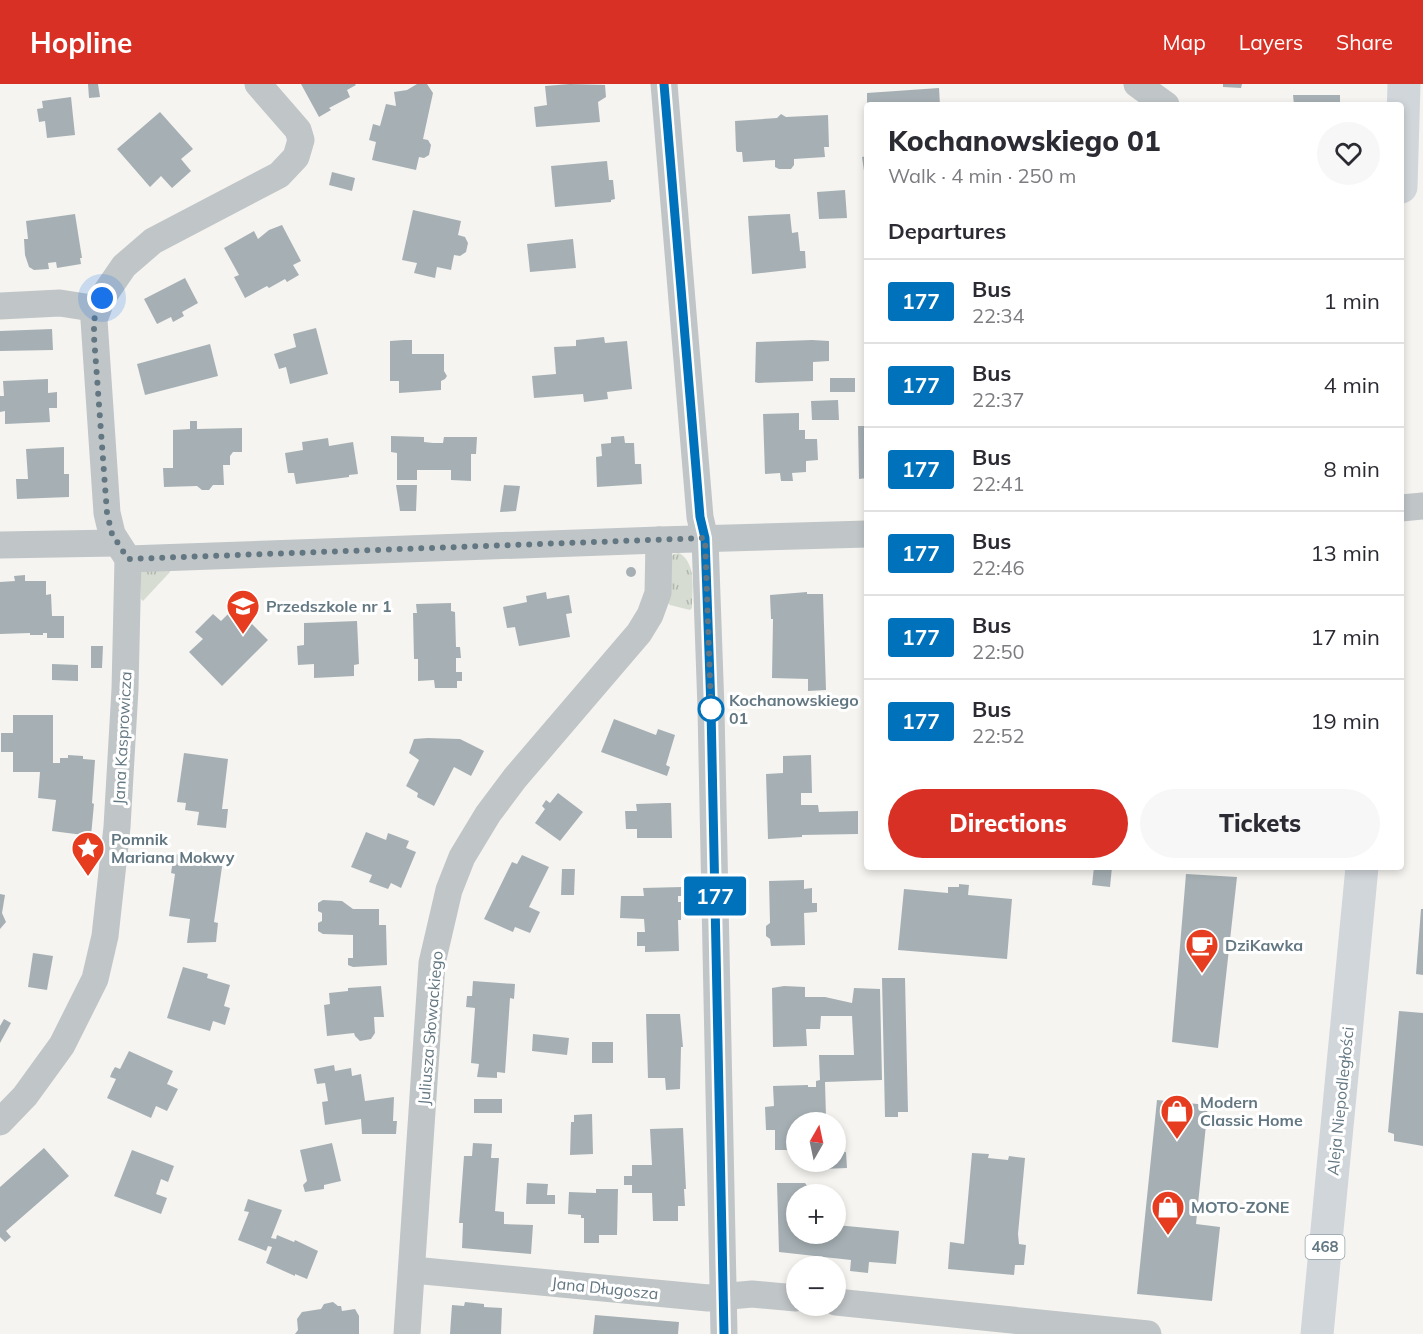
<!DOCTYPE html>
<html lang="en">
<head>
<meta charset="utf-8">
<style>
  body { margin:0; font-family:Mulish,sans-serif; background:#f7f7f7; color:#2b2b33; height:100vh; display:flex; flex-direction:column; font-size:22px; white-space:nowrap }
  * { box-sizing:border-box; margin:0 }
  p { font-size:20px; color:#7c7c81 }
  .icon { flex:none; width:33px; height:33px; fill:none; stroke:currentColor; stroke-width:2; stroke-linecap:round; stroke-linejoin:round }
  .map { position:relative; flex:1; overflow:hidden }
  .details { position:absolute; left:864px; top:18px; width:540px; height:768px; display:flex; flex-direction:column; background:#fff; border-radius:6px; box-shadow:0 3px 9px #0003 }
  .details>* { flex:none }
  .badge { padding:0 12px; border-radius:4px; font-size:21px; line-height:39px }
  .needle { width:39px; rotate:9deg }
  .tools { position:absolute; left:786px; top:1028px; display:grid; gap:12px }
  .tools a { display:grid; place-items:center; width:60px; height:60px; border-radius:50%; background:#fff; box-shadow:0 3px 9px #0003; font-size:30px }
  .you { position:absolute; width:30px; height:30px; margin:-15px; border:4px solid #fff; border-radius:50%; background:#1a73e8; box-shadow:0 0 0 9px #1a73e833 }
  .map>.badge { position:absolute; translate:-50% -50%; box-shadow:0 0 0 3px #fff }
  h2 { padding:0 24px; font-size:22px; line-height:54px }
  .round { display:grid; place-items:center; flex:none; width:63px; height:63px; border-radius:32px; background:#f7f7f7 }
  .summary { display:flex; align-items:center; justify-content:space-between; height:102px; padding:0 24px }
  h1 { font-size:28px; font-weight:800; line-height:45px }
  .button { display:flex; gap:12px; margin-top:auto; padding:12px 24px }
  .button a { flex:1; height:69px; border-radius:36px; background:#d93025; color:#fff; font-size:24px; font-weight:800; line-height:69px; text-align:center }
  .button a+a { background:#f7f7f7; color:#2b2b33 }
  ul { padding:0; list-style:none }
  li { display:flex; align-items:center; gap:18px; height:84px; padding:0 24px; border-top:2px solid #e1e1e2 }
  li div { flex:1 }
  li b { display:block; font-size:22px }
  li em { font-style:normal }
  li .badge { min-width:66px; font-weight:700; text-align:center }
  header { display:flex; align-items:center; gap:36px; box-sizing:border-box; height:84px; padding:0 30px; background:#d93025; color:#fff }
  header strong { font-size:28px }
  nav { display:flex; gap:33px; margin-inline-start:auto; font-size:21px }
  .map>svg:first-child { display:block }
</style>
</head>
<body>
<header>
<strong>Hopline</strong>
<nav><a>Map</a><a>Layers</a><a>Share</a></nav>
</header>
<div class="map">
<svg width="1423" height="1250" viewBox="0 0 1423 1250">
  <defs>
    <pattern id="grass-tufts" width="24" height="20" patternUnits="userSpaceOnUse" patternTransform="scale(1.5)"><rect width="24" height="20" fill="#d6dcd1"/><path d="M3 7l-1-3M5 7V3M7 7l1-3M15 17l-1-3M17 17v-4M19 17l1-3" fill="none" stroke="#b1b7af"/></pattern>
  </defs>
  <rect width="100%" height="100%" fill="#f5f4f0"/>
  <g fill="url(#grass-tufts)">
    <path d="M679 469C697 479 692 507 692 524L690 526 670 521 668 519 670 474 674 470Z"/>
    <polygon points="143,486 170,486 170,488 143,517 141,515 141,488"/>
  </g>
  <g fill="#a6b0b4">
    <polygon points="88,0 98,0 100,13 89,14"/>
    <polygon points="301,0 355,0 356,1 347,6 350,13 329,24 331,26 319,33"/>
    <polygon points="417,0 427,0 433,9 423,55 428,56 431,61 429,71 424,74 419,73 416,86 372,76 376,58 369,56 373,40 380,42 386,20 396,22 394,8 407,6"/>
    <polygon points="570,0 605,1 606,13 598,18 600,38 536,43 534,23 547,21 545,2"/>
    <polygon points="1223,0 1242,0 1241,4 1223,3"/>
    <polygon points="939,4 940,21 867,21 867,9"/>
    <polygon points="1293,11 1340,11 1340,21 1294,21"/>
    <polygon points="71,13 75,51 47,54 45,37 39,38 37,25 43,24 42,17"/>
    <polygon points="160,28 193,65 181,75 191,87 172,104 161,92 150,103 117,65"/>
    <polygon points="781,30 786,33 828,31 829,63 824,63 825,73 794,75 794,81 791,85 779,85 775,83 775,76 743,78 742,68 737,68 736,66 735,37 777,34"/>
    <polygon points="867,72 867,100 866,100 862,73"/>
    <polygon points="607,77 609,96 613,96 615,115 611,116 611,118 555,123 551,82"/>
    <polygon points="332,88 355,94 352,107 329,101"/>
    <polygon points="845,106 847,134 819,135 817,108"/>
    <polygon points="413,126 461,137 458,151 465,153 468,159 466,168 460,172 454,171 451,186 437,183 435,194 414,189 417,179 402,176"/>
    <polygon points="75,130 82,174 80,174 81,180 57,184 56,178 48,179 49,185 34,186 29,183 25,171 24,155 28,155 26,137"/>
    <polygon points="790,130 792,149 798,148 800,167 805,167 806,184 752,190 748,132"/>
    <polygon points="282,141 301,177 293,181 299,191 287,198 285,195 269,204 267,202 245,214 234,193 239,191 224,164 254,147 258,155 269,146"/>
    <polygon points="573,155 576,184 530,188 527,160"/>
    <polygon points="185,194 198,219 182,228 184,232 173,238 171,233 157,240 144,215"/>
    <polygon points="316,244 328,290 290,300 286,283 279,285 274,270 296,263 293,250"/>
    <polygon points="52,245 53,266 0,267 0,247"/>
    <polygon points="604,253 605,259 627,257 632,305 607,308 608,315 584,318 583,310 534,314 532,292 556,290 554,263 576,262 576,256"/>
    <polygon points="404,256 412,256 412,270 444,270 444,287 447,292 445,295 441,297 441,306 399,309 399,297 390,297 390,257"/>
    <polygon points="812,256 829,257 829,277 813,278 813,297 758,299 755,298 756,258"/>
    <polygon points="210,260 218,292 145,311 137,280"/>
    <rect x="830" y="294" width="25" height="14"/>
    <polygon points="48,295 48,309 57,308 57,324 49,324 50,338 5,340 5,327 0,328 0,312 4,312 3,297"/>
    <polygon points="838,316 839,336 812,336 811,317"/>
    <polygon points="799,329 799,346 805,346 805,355 817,355 818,376 806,377 806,388 792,389 793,397 781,397 780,389 765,390 763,330"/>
    <polygon points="190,337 197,337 197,345 242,344 242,368 233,368 230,372 230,381 223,381 224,401 213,401 209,406 202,406 197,402 164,403 163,384 173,384 173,346 190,345"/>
    <polygon points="858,342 867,342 867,394 859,395"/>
    <polygon points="391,352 424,353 424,358 433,359 443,359 444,353 477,353 476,370 471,370 471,397 451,396 451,386 417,386 417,396 397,396 397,369 391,368"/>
    <polygon points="624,352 625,359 634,359 635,380 641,380 642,400 597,403 596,373 602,372 601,360 611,359 611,353"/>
    <polygon points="328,354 329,362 353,358 358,390 349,391 349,393 296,400 294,389 288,389 285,369 303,366 302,358"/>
    <polygon points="64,363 64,390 69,390 69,413 17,415 16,395 28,395 26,365"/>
    <polygon points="396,401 417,401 416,427 400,427"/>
    <polygon points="504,401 520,402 516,427 500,428"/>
    <circle cx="631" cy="488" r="5"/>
    <polygon points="25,491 25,497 46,497 46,511 51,510 52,532 64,532 64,554 47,554 47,549 43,549 43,551 30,551 30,549 0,550 0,498 15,497 14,492"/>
    <polygon points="546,508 547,515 569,511 572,529 566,530 570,553 519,562 515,543 507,544 503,523 527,518 526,512"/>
    <polygon points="807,508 807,510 823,510 826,606 808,607 808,595 772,594 773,535 771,535 770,511"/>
    <polygon points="451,519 451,527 455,528 456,563 460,563 461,574 456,574 456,588 462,588 462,597 457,597 457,604 435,604 434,596 418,597 418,575 414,575 413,529 417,529 416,520"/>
    <polygon points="235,523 268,556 222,602 189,568 203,555 195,548 213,530 221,537"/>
    <polygon points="357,537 359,580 354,581 354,592 314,594 314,580 298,581 297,562 304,561 304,539"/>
    <polygon points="91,562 103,562 102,584 91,584"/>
    <polygon points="52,580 78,581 78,597 52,596"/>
    <polygon points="13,631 53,631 53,679 60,679 60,674 68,674 68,671 83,672 83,675 95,676 92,719 94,720 91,752 52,747 56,716 38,714 40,688 13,688 13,668 1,668 1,649 13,649"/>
    <polygon points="614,635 656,651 658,645 675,651 666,681 670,683 667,692 601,668"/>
    <polygon points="428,654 460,655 484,667 471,692 454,683 434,722 417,713 418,709 406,702 419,676 409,669 414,655"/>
    <polygon points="184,669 228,675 222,725 228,725 226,744 197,741 199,728 185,726 186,719 177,718"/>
    <polygon points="811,671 812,709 801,709 801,721 818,721 819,728 858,727 858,750 802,751 802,753 768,755 766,690 783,689 783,672"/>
    <polygon points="558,709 583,728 560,757 535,739 545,725 542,722 546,716 550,719"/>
    <polygon points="666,719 671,719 672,754 637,754 637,745 626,745 625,727 637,727 636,720"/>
    <polygon points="366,748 386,756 388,749 409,757 406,764 416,768 401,804 391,799 388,805 369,798 372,791 351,783"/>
    <polygon points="174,770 223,776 214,838 218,839 216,858 187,859 190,835 169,832 175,790 171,789"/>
    <polygon points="522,771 549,783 529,823 540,828 530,849 515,843 513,848 484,835 512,778 517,780"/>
    <polygon points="1094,783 1112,783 1110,803 1092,801"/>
    <polygon points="562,785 575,785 574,811 561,811"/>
    <polygon points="1186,790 1237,793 1218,964 1172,958"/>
    <polygon points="804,796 804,805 812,804 812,819 817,819 817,828 804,829 805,861 771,862 770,855 766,852 766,842 770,839 769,797"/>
    <polygon points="959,800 969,801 968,811 1012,815 1007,875 898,866 904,805 948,809 948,803 959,803"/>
    <polygon points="682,803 683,812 678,812 678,818 681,818 681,836 678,836 679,867 645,868 645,862 637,862 637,848 645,848 644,835 620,834 621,812 644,812 643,804"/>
    <polygon points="0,810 5,811 2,829 6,838 0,845"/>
    <polygon points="323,816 342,817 353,825 379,825 379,841 386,841 387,881 353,883 348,881 348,874 353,874 353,851 323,850 318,847 318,839 322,837 322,829 318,827 318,819"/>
    <polygon points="1421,825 1423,825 1423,891 1416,890"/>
    <polygon points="33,869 53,872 47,906 28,903"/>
    <polygon points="183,883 208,890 207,894 230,901 224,922 230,924 225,941 213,937 210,947 167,934"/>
    <polygon points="882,894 905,894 908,1028 898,1028 898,1033 885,1033"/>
    <polygon points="473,897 515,900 514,915 510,914 505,989 497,988 497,994 477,993 479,980 471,979 475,924 466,923 467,912 472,912"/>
    <polygon points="381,902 384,933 374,933 375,949 371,955 360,957 355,952 354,949 327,952 324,921 330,920 329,909 348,907 348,904"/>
    <polygon points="784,902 805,903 805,913 825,913 852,919 854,904 880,905 882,996 825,998 826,1033 819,1034 819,1038 796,1038 796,1066 775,1066 775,1046 766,1046 765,1023 774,1022 773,1002 808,1001 808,1003 816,1003 816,997 820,996 819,971 854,971 852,932 821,932 820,945 806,945 807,962 773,963 772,904"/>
    <polygon points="1399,927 1423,929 1423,1062 1394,1057 1394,1050 1388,1048"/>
    <polygon points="646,930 680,930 683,963 681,963 680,1005 666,1006 665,994 648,994"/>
    <polygon points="4,935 11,939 0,959 0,942"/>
    <polygon points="533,950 569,954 567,971 532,967"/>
    <rect x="592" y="958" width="21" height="21"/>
    <polygon points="129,967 173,987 167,1000 178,1005 167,1027 156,1022 151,1034 107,1014 116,995 110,993 112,988 115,983 120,985"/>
    <polygon points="334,981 335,987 351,984 352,992 361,990 365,1017 394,1013 393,1037 397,1037 396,1050 362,1050 361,1035 325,1041 322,1018 328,1017 325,999 317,1000 314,985"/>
    <rect x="474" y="1015" width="28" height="14"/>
    <polygon points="1157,1016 1208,1021 1196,1140 1220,1143 1212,1217 1137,1210"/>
    <polygon points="592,1030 593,1070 570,1071 571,1038 574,1038 574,1031"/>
    <polygon points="683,1044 686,1105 684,1105 685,1122 678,1122 678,1137 653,1137 652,1109 632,1109 632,1101 624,1101 624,1092 632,1092 632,1081 652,1081 650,1045"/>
    <polygon points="332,1059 341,1097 324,1101 324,1105 305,1108 303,1101 307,1097 300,1066"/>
    <polygon points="473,1059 492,1060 491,1074 499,1074 495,1127 504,1128 504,1140 533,1141 531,1170 462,1164 463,1139 459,1139 464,1072 472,1072"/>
    <polygon points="44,1064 69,1092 6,1147 11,1153 5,1158 0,1153 0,1103"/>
    <polygon points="132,1066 174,1082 168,1098 161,1095 156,1110 167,1114 161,1130 114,1112"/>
    <polygon points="846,1068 847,1084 822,1085 822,1077 836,1077 836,1069"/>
    <polygon points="972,1069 989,1070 988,1074 1008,1076 1009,1072 1025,1074 1018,1150 1019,1160 1026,1161 1024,1181 1015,1181 1014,1191 948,1185 950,1158 964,1160"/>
    <polygon points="527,1099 548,1100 547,1111 555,1111 555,1120 526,1120"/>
    <polygon points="777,1099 805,1099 810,1106 828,1107 828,1110 796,1110 796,1149 836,1149 836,1141 899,1147 896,1180 869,1178 868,1189 850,1187 851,1176 779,1168"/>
    <polygon points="596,1105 618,1105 617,1151 599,1151 599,1159 584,1159 584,1134 581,1134 581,1131 568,1130 569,1108 596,1109"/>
    <polygon points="248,1115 282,1126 271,1154 276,1155 277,1151 294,1158 295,1156 318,1167 307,1195 295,1190 295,1192 266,1179 272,1163 268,1162 266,1167 238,1156 249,1128 244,1127"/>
    <polygon points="333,1218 338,1222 341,1222 342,1227 355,1225 359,1232 359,1250 295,1250 298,1246 297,1235 302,1228 321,1225 324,1220"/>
    <polygon points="465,1218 484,1220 484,1223 502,1224 501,1250 450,1250 452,1221 464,1222"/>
    <polygon points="595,1231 679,1238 678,1250 593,1250"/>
  </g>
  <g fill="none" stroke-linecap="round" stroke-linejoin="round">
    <g stroke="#c0c5c7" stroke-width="27">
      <polyline points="664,0 700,433 705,455 711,625 724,1250"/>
      <polyline points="1137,0 1166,21"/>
      <polyline points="0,222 60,219 98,225"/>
      <polyline points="1401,424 1423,422"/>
      <polyline points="0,461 116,459"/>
      <polyline points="128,475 659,456 867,450"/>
      <polyline points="0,1038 25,1012 62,961 95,895 105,852 117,743 125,605 128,475 112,450 107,429 94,236 102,214 124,182 153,157 279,91 296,73 301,56 298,46 258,0"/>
      <polyline points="413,1186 708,1214 752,1210 796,1214"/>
      <polyline points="836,1218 1148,1250"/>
      <polyline points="407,1250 432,879 449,806 462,773 488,730 515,694 639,549 650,531 658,509 659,456"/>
    </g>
    <g stroke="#d1d6da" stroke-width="33">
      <polyline points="1401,103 1404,0"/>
      <polyline points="1317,1250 1362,783"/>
    </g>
  </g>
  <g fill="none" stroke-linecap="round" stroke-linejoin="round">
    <defs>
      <polyline id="line" points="664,0 700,433 705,454 711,625 724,1250"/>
    </defs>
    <use href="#line" stroke="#fff" stroke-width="14"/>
    <use href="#line" stroke="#0072bc" stroke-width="9"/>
    <polyline stroke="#637782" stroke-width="6" stroke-dasharray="0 10.8" points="102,214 94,236 94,253 107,429 112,450 128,475 705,454 711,625"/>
  </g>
  <defs>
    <symbol id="school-pin" viewBox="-11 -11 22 30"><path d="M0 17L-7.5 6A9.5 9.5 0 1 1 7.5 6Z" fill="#e63c1f" stroke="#fff"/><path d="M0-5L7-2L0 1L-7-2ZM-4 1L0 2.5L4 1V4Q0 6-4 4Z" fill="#fff"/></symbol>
    <symbol id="sight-pin" viewBox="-11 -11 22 30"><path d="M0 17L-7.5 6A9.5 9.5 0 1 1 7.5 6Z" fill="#e63c1f" stroke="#fff"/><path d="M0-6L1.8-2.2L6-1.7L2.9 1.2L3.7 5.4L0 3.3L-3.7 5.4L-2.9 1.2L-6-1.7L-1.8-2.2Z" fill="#fff"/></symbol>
    <symbol id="cafe-pin" viewBox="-11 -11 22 30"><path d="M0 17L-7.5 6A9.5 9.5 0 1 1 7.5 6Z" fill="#e63c1f" stroke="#fff"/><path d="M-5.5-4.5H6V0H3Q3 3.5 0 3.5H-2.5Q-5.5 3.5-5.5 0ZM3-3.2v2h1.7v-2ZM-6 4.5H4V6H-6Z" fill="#fff"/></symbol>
    <symbol id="shop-pin" viewBox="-11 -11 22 30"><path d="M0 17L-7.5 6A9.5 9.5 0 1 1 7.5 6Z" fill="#e63c1f" stroke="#fff"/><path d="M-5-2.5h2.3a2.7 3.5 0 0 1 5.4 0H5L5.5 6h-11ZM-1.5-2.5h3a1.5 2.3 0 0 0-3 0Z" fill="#fff"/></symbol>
  </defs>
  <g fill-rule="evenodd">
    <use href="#school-pin" x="224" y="503" width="38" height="52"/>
    <use href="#sight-pin" x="69" y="745" width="38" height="52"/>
    <use href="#cafe-pin" x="1183" y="842" width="38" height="52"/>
    <use href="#shop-pin" x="1158" y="1008" width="38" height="52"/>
    <use href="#shop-pin" x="1149" y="1104" width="38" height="52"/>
  </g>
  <circle fill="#fff" stroke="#0072bc" stroke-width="3" cx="711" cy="625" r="12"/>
  <g text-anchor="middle" stroke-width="6" stroke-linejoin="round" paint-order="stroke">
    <rect fill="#fff" stroke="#92a0a8" stroke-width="1.5" x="1305.5" y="1151" width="39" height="24" rx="4.5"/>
    <g font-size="15" font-weight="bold" fill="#637782">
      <text x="1325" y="1168">468</text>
    </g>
    <g font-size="16" font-weight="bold" fill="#637782" stroke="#fff" text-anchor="start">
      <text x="266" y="528">Przedszkole nr 1</text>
      <text x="111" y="761">Pomnik<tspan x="111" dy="18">Mariana Mokwy</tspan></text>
      <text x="1225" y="867">DziKawka</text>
      <text x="1200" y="1024">Modern<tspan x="1200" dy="18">Classic Home</tspan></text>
      <text x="1191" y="1129">MOTO-ZONE</text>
    </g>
    <g font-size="16" font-weight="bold" fill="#637782" stroke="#fff" text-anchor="start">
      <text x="729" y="622">Kochanowskiego<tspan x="729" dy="18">01</tspan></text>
    </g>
    <g font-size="16" fill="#637782" stroke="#fff">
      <text transform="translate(122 654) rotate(-87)" y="6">Jana Kasprowicza</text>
      <text transform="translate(430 944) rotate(-85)" y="6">Juliusza Słowackiego</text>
      <text transform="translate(1340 1017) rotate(-84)" y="6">Aleja Niepodległości</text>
      <text transform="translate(605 1204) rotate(6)" y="6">Jana Długosza</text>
    </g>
  </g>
</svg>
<div class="tools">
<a><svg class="needle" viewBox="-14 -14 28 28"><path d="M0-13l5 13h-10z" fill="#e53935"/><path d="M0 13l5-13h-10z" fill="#7c7c81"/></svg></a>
<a>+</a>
<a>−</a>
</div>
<div class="you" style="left:102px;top:214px"></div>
<b class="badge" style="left:715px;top:812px;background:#0072bc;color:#fff">177</b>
<section class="details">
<div class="summary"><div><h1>Kochanowskiego 01</h1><p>Walk · 4 min · 250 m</p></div><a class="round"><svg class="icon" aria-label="heart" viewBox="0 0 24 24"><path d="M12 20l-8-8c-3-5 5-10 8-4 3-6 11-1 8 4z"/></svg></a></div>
<h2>Departures</h2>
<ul>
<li><span class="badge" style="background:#0072bc;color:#fff">177</span><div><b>Bus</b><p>22:34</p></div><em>1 min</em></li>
<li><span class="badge" style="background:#0072bc;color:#fff">177</span><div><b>Bus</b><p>22:37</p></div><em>4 min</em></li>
<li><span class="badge" style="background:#0072bc;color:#fff">177</span><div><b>Bus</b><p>22:41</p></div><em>8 min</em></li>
<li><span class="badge" style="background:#0072bc;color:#fff">177</span><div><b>Bus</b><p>22:46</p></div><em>13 min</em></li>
<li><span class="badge" style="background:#0072bc;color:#fff">177</span><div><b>Bus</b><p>22:50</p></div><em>17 min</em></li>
<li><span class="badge" style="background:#0072bc;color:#fff">177</span><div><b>Bus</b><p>22:52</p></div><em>19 min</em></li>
</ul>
<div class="button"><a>Directions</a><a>Tickets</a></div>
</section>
</div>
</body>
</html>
